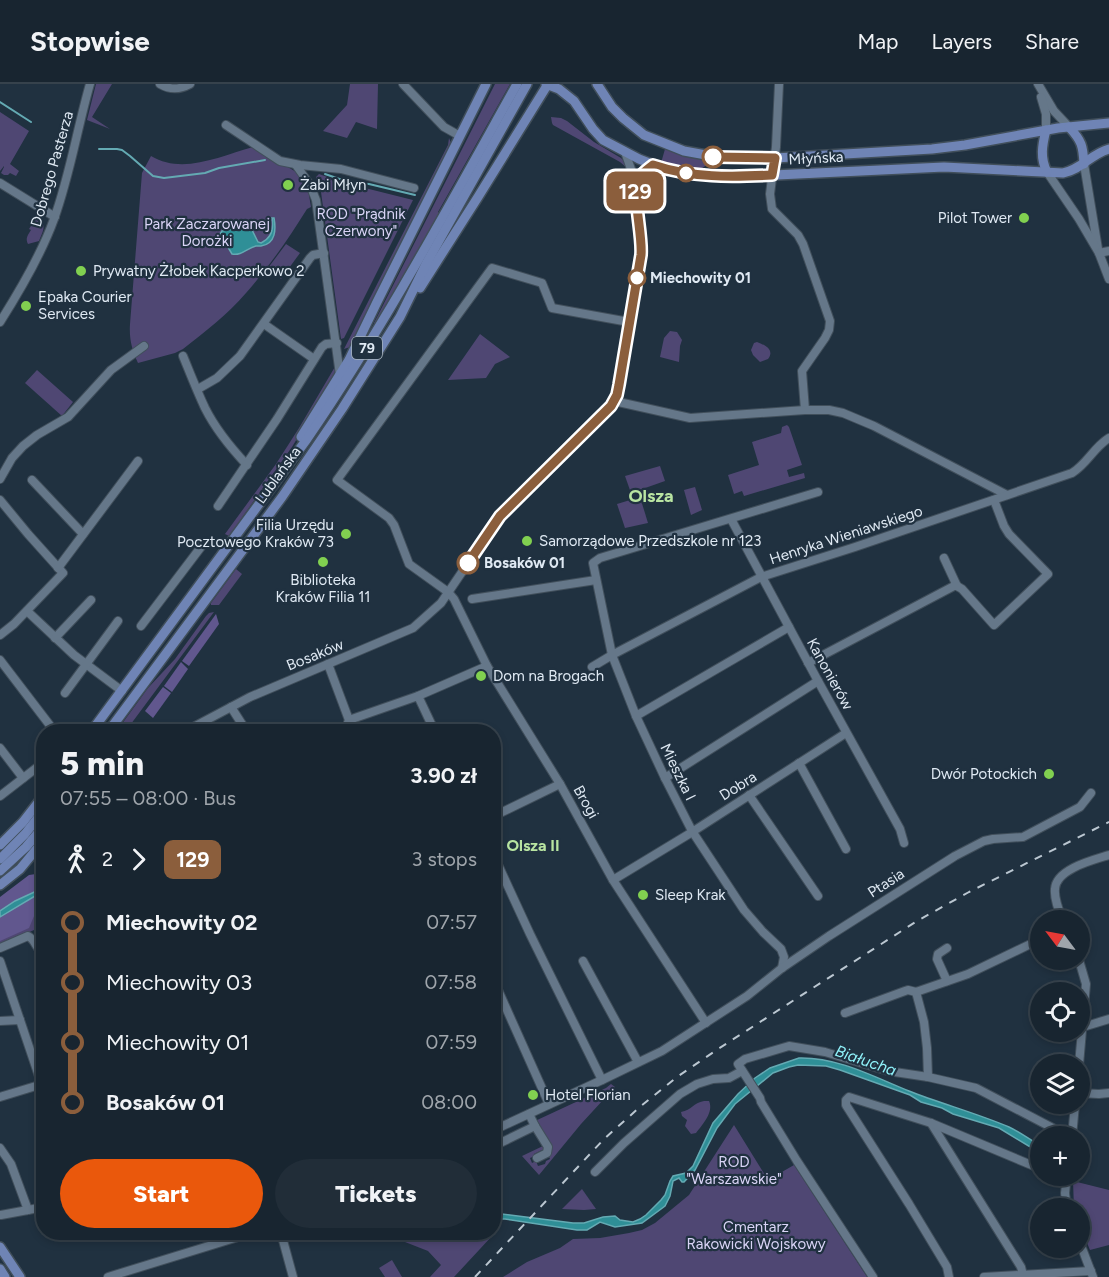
<!DOCTYPE html>
<html lang="en">
<head>
<meta charset="utf-8">
<style>
  body { margin:0; font-family:Figtree,sans-serif; background:#212d38; color:#f1f3f6; height:100vh; display:flex; flex-direction:column; font-size:22px; white-space:nowrap }
  * { box-sizing:border-box; margin:0 }
  p { font-size:20px; color:#9fa5ab }
  .icon { flex:none; width:33px; height:33px; fill:none; stroke:currentColor; stroke-width:2; stroke-linecap:round; stroke-linejoin:round }
  .map { position:relative; flex:1; overflow:hidden }
  .side { position:absolute; left:36px; top:640px; width:465px; height:516px; display:flex; flex-direction:column; background:#182530; border-radius:24px; box-shadow:0 3px 9px #0003,0 0 0 2px #36424c }
  .side>* { flex:none }
  .badge { padding:0 12px; border-radius:9px; font-size:21px; line-height:39px }
  .needle { width:39px; rotate:302deg }
  .fabs { position:absolute; left:1030px; top:826px; display:grid; gap:12px }
  .fabs a { display:grid; place-items:center; width:60px; height:60px; border-radius:50%; background:#182530; box-shadow:0 3px 9px #0003,0 0 0 2px #36424c; font-size:30px }
  .map>.badge { position:absolute; translate:-50% -50%; box-shadow:0 0 0 3px #fff }
  .legs { display:flex; align-items:center; gap:9px; height:66px; padding:0 24px; font-size:20px }
  .legs p { margin-inline-start:auto }
  .overview { display:flex; align-items:center; justify-content:space-between; height:102px; padding:0 24px }
  h1 { font-size:33px; font-weight:800; line-height:45px }
  .action { display:flex; gap:12px; margin-top:auto; padding:12px 24px }
  .action a { flex:1; height:69px; border-radius:36px; background:#ea580c; color:#fff; font-size:24px; font-weight:800; line-height:69px; text-align:center }
  .action a+a { background:#212d38; color:#f1f3f6 }
  ul { padding:0 24px; list-style:none }
  li { display:flex; align-items:center; gap:21px; height:60px; font-size:22px }
  li i { display:grid; place-items:center; width:9px; height:100%; margin:0 8px; background:currentColor }
  li i::after { content:''; width:15px; height:15px; margin:-8px; border:4px solid; border-radius:50%; background:#182530 }
  li p { margin-inline-start:auto }
  li:first-child i { background:linear-gradient(#0000 50%,currentColor 0) }
  li:last-child i { background:linear-gradient(currentColor 50%,#0000 0) }
  header { display:flex; align-items:center; gap:36px; box-sizing:border-box; height:84px; padding:0 30px; background:#182530; border-bottom:2px solid #36424c }
  header strong { font-size:28px }
  nav { display:flex; gap:33px; margin-inline-start:auto; font-size:21px }
  .map>svg:first-child { display:block }
</style>
</head>
<body>
<header>
<strong>Stopwise</strong>
<nav><a>Map</a><a>Layers</a><a>Share</a></nav>
</header>
<div class="map">
<svg width="1109" height="1193" viewBox="0 0 1109 1193">
  <rect width="100%" height="100%" fill="#203140"/>
  <g fill="#4f4773">
    <polygon points="96,0 112,0 92,33 110,45 87,36"/>
    <polygon points="350,0 378,0 377,45 356,38 347,54 323,47 347,21"/>
    <polygon points="495,0 510,0 438,128 440,130 377,240 375,240 374,239"/>
    <polygon points="0,28 29,47 10,80 19,87 16,92 10,89 8,91 4,91 1,89 4,83 4,82 0,87"/>
    <polygon points="551,33 561,34 567,37 594,58 621,74 625,78 627,84 620,78 553,41 552,39"/>
    <polygon points="449,54 451,59 450,62 350,263 344,265 448,61"/>
    <path d="M253 63 268 74 286 82 298 89 308 105 311 123 307 125C289 154 269 183 246 209 228 230 205 248 183 265L175 269 138 279C132 266 129 255 130 240L142 89 151 72C183 91 220 72 253 63Z"/>
    <polygon points="665,65 693,74 713,77 699,86 680,84 661,79"/>
    <polygon points="319,90 330,94 337,103 365,104 413,116 344,254 341,255 321,108 316,99 316,93"/>
    <path d="M36 134C48 140 43 147 39 157L28 160C25 154 28 151 31 146L29 145Z"/>
    <polygon points="286,160 300,169 281,195 268,184"/>
    <polygon points="670,247 677,248 682,256 680,262 679,278 660,273 664,254"/>
    <polygon points="480,250 510,273 495,280 486,294 448,296"/>
    <path d="M757 258C765 261 775 266 768 275L760 278 753 271 751 266 754 259Z"/>
    <polygon points="336,281 337,286 335,291 292,363 229,452 225,450 276,380 299,344"/>
    <polygon points="37,286 73,318 62,332 25,299"/>
    <polygon points="787,341 789,343 802,381 787,386 789,393 804,389 805,394 744,412 742,407 734,410 728,391 759,381 752,358 781,349 782,343"/>
    <polygon points="660,382 665,397 631,409 625,392"/>
    <polygon points="695,403 702,426 691,431 684,406"/>
    <polygon points="640,413 648,439 625,444 617,420"/>
    <polygon points="236,485 242,490 219,521 211,521 211,519"/>
    <polygon points="214,528 125,648 116,648 148,604 175,575 206,532 209,529"/>
    <polygon points="43,812 43,844 34,846 0,861 0,837"/>
    <polygon points="611,1000 615,1003 581,1040 539,1091 522,1072 543,1062 545,1066 544,1068 542,1066 534,1070 535,1072 530,1074 532,1079 536,1077 538,1082 545,1080 546,1077 550,1075 535,1037 606,1004"/>
    <path d="M704 1017H709C714 1028 703 1040 696 1049L691 1050 685 1042 687 1036 682 1032 681 1028C692 1026 693 1019 704 1017Z"/>
    <polygon points="734,1041 768,1096 794,1081 867,1193 503,1193 527,1178 560,1164 573,1155 600,1154 629,1149 642,1146 655,1139 689,1111"/>
    <polygon points="1073,1097 1109,1106 1109,1161 1090,1166 1080,1142 1080,1125 1074,1125"/>
    <polygon points="582,1105 596,1125 584,1126 562,1125"/>
    <polygon points="382,1149 486,1149 492,1152 454,1193 430,1193 441,1181 428,1167"/>
    <polygon points="392,1176 402,1193 385,1193 379,1184"/>
  </g>
  <g fill="#61578e">
    <polygon points="216,530 219,540 189,582 182,577"/>
    <polygon points="181,578 188,585 172,608 164,602"/>
    <polygon points="163,603 171,609 153,634 145,627"/>
    <polygon points="43,789 43,822 37,825 29,844 0,857 0,813 29,791"/>
  </g>
  <g fill="#2f8f97" stroke="#64aab3" stroke-width="1.5">
    <path d="M272 134H274C276 145 276 160 261 162 259 162 258 162 256 162 247 164 242 172 232 170L220 150 222 147 248 142 252 146 258 158 261 159C272 154 274 145 272 134Z"/>
    <polygon points="43,804 43,809 35,812 0,833 0,827 15,817"/>
    <path d="M799 974C838 973 874 993 909 1007 942 1020 976 1029 1009 1043 1020 1048 1030 1056 1041 1062V1067L1032 1064 999 1044 953 1030 942 1024 921 1018 910 1011 840 986 826 982 798 981 789 983 773 989 735 1020 717 1044 695 1086 684 1098H682L679 1094 673 1097 670 1112 665 1122 642 1139 615 1143 600 1138 587 1146H577L505 1135H494V1129L573 1139H584L603 1133 615 1132 620 1136 633 1138 640 1135 646 1131 661 1116 665 1111 670 1097 673 1092 686 1089 693 1082 713 1039 738 1010 755 994 770 984Z"/>
  </g>
  <g fill="none" stroke-linecap="round" stroke-linejoin="round">
    <g stroke="#64aab3" stroke-width="2">
      <polyline points="0,18 31,38"/>
      <polyline points="99,65 117,65 122,66 130,72 153,92 164,94 205,89 219,84 265,76"/>
      <polyline points="325,90 351,99 369,100 415,111"/>
    </g>
    <defs>
      <g id="minor">
        <path d="M160 0C170 6 179 6 190 0"/>
        <polyline points="403,0 444,43 460,52"/>
        <polyline points="779,0 776,63 770,110 772,125 798,151 803,160 830,237 829,246 825,254 802,287 805,326"/>
        <polyline points="1038,0 1054,27 1069,43"/>
        <polyline points="1041,13 1046,30 1046,46"/>
        <polyline points="226,41 280,77 300,81 341,85 414,104"/>
        <polyline points="1084,80 1098,165"/>
        <polyline points="296,81 310,101 316,116 340,291"/>
        <polyline points="1047,88 1079,135 1099,169 1109,195"/>
        <polyline points="0,99 55,133"/>
        <polyline points="635,106 640,92 653,81"/>
        <polyline points="1099,169 1109,167"/>
        <path d="M0 238C21 205 41 171 54 135 70 91 77 45 90 0"/>
        <polyline points="629,238 552,224 542,199 492,184 337,396 389,434 394,441 409,480 448,508 454,515 487,582 560,700 613,796 706,939"/>
        <polyline points="264,240 314,275"/>
        <path d="M183 272C190 289 197 307 205 324 216 346 231 364 247 381"/>
        <polyline points="198,305 217,294 240,272 310,174 313,171 324,169"/>
        <polyline points="614,317 690,334 805,326 829,326 843,329 874,342 1007,411"/>
        <polyline points="0,395 12,374 23,362 37,351 68,333 111,286 144,262"/>
        <polyline points="32,396 83,450"/>
        <polyline points="0,416 28,450 63,489 14,540 0,551"/>
        <polyline points="218,422 277,335 322,263 326,260 337,259"/>
        <polyline points="731,435 818,597 900,745 904,759"/>
        <polyline points="944,474 957,502"/>
        <polyline points="58,484 138,377"/>
        <polyline points="472,515 596,496"/>
        <polyline points="27,527 74,571 122,607"/>
        <polyline points="141,542 204,459"/>
        <polyline points="55,554 91,516"/>
        <polyline points="0,576 55,648"/>
        <polyline points="808,579 954,502 957,502 962,505 994,541 1048,490 1009,450 1004,442 994,416"/>
        <polyline points="328,580 349,636 347,641 348,648"/>
        <path d="M592 583 612 571 761 493 855 463 1072 389C1087 380 1094 363 1109 354"/>
        <polyline points="65,609 118,537"/>
        <polyline points="418,612 435,648"/>
        <polyline points="231,623 247,648"/>
        <polyline points="636,632 789,543"/>
        <polyline points="349,636 418,612 487,582"/>
        <polyline points="184,648 250,613 413,544 441,519 500,432 611,322 617,311 619,301 642,163 638,124 632,88 625,68"/>
        <polyline points="0,664 23,694"/>
        <polyline points="799,679 846,765"/>
        <polyline points="665,694 818,597"/>
        <polyline points="749,711 818,812"/>
        <polyline points="0,712 44,678"/>
        <polyline points="494,732 560,700"/>
        <polyline points="494,772 530,850 602,996"/>
        <polyline points="613,796 689,750 846,649"/>
        <path d="M1063 837C1059 827 1054 815 1055 805 1056 785 1093 776 1109 771"/>
        <path d="M0 864 28 852C36 856 36 866 44 870"/>
        <polyline points="947,864 938,870 937,875 947,897"/>
        <polyline points="0,877 44,1007"/>
        <polyline points="583,877 638,978"/>
        <polyline points="782,884 784,873 781,865 763,848 744,826 692,747 665,694 636,632 612,571 593,479 600,474 818,408"/>
        <polyline points="494,897 549,1020"/>
        <polyline points="916,908 924,938 927,964 928,993"/>
        <polyline points="845,929 905,907 908,906 916,908 968,890 1041,855"/>
        <polyline points="0,937 20,936"/>
        <polyline points="1083,943 1109,935"/>
        <polyline points="1079,981 1086,900 1079,876"/>
        <polyline points="1080,1009 1099,1010 1109,1009"/>
        <polyline points="0,1013 36,1002"/>
        <polyline points="931,1039 1021,1183 1023,1191"/>
        <polyline points="535,1042 548,1063 547,1069 537,1074"/>
        <polyline points="494,1046 602,996 662,967 747,912 782,884 829,852 955,772 984,757 993,755 1023,753 1080,723 1091,709"/>
        <polyline points="1072,1053 1075,1020"/>
        <polyline points="494,1062 535,1042 529,1030"/>
        <polyline points="0,1064 11,1080 28,1126"/>
        <polyline points="494,1076 497,1080"/>
        <polyline points="595,1088 624,1059 680,1010 697,1000 713,995 729,994 742,987"/>
        <polyline points="1067,1125 1065,1109 1067,1092"/>
        <polyline points="1,1131 44,1123"/>
        <polyline points="281,1149 293,1193"/>
        <polyline points="1080,1159 1093,1193"/>
        <polyline points="108,1193 251,1149"/>
        <polyline points="873,1193 797,1077 761,1018 760,1014 738,980 745,975 789,962 825,968 888,987 928,993 976,1004 1070,1053"/>
        <polyline points="949,1193 947,1183 909,1120 846,1021 846,1016 849,1013 931,1039 1041,1085"/>
        <polyline points="984,1193 1091,1187"/>
      </g>
      <g id="major">
        <path d="M546 0 559 5 574 17 593 45 603 56 639 75 662 84 679 88 714 92H754L944 83 1063 89C1082 85 1091 70 1109 65"/>
        <polyline points="597,0 612,23 623,34 644,51 684,67 717,73 775,74 932,65 965,61 1058,44 1109,39"/>
        <path d="M1069 43C1082 57 1083 62 1084 80"/>
        <path d="M1046 46C1042 62 1040 74 1047 88"/>
        <polyline points="420,204 478,113 548,0"/>
        <polyline points="301,353 349,276 377,218 486,0"/>
        <path d="M91 648 307 355C385 241 450 120 517 0"/>
        <polyline points="108,648 282,413 342,325 400,233 426,180 527,0"/>
        <polyline points="0,761 23,738 44,711"/>
        <polyline points="0,775 25,750 44,726"/>
        <polyline points="0,787 26,763 44,742"/>
        <polyline points="0,801 20,785 44,756"/>
        <polyline points="0,1163 20,1193"/>
        <polyline points="0,1185 5,1193"/>
      </g>
    </defs>
    <use href="#minor" stroke="#414f5b" stroke-width="10"/>
    <use href="#major" stroke="#414f5b" stroke-width="12"/>
    <use href="#minor" stroke="#657789" stroke-width="8"/>
    <use href="#major" stroke="#6f84b5" stroke-width="9"/>
    <polyline stroke="#bbc7d1" stroke-width="2" stroke-dasharray="8 8" stroke-linecap="butt" points="475,1193 604,1055 641,1022 677,993 718,965 917,837 969,808 1109,738"/>
  </g>
  <g fill="none" stroke-linecap="round" stroke-linejoin="round">
    <defs>
      <path id="line-1" d="M468 479 500 432 611 322 617 311 619 301 641 171C643 151 631 108 639 94 642 89 648 85 653 81 691 94 732 93 772 91L775 74 713 73"/>
    </defs>
    <use href="#line-1" stroke="#fff" stroke-width="14"/>
    <use href="#line-1" stroke="#8b5e3c" stroke-width="9"/>
  </g>
  <g fill="#fff" stroke="#8b5e3c" stroke-width="3">
    <circle cx="713" cy="73" r="10"/>
    <circle cx="686" cy="89" r="8"/>
    <circle cx="637" cy="194" r="8"/>
    <circle cx="468" cy="479" r="10"/>
  </g>
  <g fill="#81d050" stroke="#203140" stroke-width="2">
    <circle cx="288" cy="101" r="6"/>
    <circle cx="1024" cy="134" r="6"/>
    <circle cx="81" cy="187" r="6"/>
    <circle cx="26" cy="222" r="6"/>
    <circle cx="346" cy="450" r="6"/>
    <circle cx="527" cy="457" r="6"/>
    <circle cx="323" cy="478" r="6"/>
    <circle cx="481" cy="592" r="6"/>
    <circle cx="1049" cy="690" r="6"/>
    <circle cx="643" cy="811" r="6"/>
    <circle cx="533" cy="1011" r="6"/>
  </g>
  <g text-anchor="middle" stroke-width="4.5" stroke-linejoin="round" paint-order="stroke">
    <rect fill="#203140" stroke="#a6b2bd" stroke-width="1.5" x="352" y="253" width="30" height="22" rx="4.5"/>
    <g font-size="14" font-weight="bold" fill="#dfe9f3">
      <text x="367" y="269">79</text>
    </g>
    <g font-size="15" fill="#dfe9f3" stroke="#203140">
      <text transform="translate(816 74) rotate(-3)" y="5">Młyńska</text>
      <text transform="translate(52 85) rotate(-74)" y="5">Dobrego Pasterza</text>
      <text transform="translate(278 391) rotate(-54)" y="5">Lublańska</text>
      <text transform="translate(846 451) rotate(-18)" y="5">Henryka Wieniawskiego</text>
      <text transform="translate(315 571) rotate(-22)" y="5">Bosaków</text>
      <text transform="translate(830 590) rotate(61)" y="5">Kanonierów</text>
      <text transform="translate(678 688) rotate(64)" y="5">Mieszka I</text>
      <text transform="translate(738 702) rotate(-32)" y="5">Dobra</text>
      <text transform="translate(586 718) rotate(61)" y="5">Brogi</text>
      <text transform="translate(886 799) rotate(-33)" y="5">Ptasia</text>
    </g>
    <g font-size="15" fill="#dfe9f3" stroke="#203140" text-anchor="start">
      <text x="300" y="106">Żabi Młyn</text>
      <text x="1012" y="139" text-anchor="end">Pilot Tower</text>
      <text x="93" y="192">Prywatny Żłobek Kacperkowo 2</text>
      <text x="38" y="218">Epaka Courier<tspan x="38" dy="17">Services</tspan></text>
      <text x="334" y="446" text-anchor="end">Filia Urzędu<tspan x="334" dy="17">Pocztowego Kraków 73</tspan></text>
      <text x="539" y="462">Samorządowe Przedszkole nr 123</text>
      <text x="323" y="501" text-anchor="middle">Biblioteka<tspan x="323" dy="17">Kraków Filia 11</tspan></text>
      <text x="493" y="597">Dom na Brogach</text>
      <text x="1037" y="695" text-anchor="end">Dwór Potockich</text>
      <text x="655" y="816">Sleep Krak</text>
      <text x="545" y="1016">Hotel Florian</text>
    </g>
    <g font-size="15" fill="#d9d4f6" stroke="#203140">
      <text x="361" y="135">ROD "Prądnik<tspan x="361" dy="17">Czerwony"</tspan></text>
      <text x="207" y="145">Park Zaczarowanej<tspan x="207" dy="17">Dorożki</tspan></text>
      <text x="734" y="1083">ROD<tspan x="734" dy="17">"Warszawskie"</tspan></text>
      <text x="756" y="1148">Cmentarz<tspan x="756" dy="17">Rakowicki Wojskowy</tspan></text>
    </g>
    <g font-size="15" font-weight="bold" fill="#dfe9f3" stroke="#203140" text-anchor="start">
      <text x="650" y="199">Miechowity 01</text>
      <text x="484" y="484">Bosaków 01</text>
    </g>
    <g font-size="16" font-weight="bold" fill="#b9e5a2" stroke="#203140">
      <text x="533" y="767">Olsza II</text>
    </g>
    <g font-size="16" font-style="italic" fill="#90f3fb" stroke="#203140">
      <text transform="translate(866 976) rotate(19)" y="6">Białucha</text>
    </g>
    <g font-size="18" font-weight="bold" fill="#b9e5a2" stroke="#203140">
      <text x="651" y="418">Olsza</text>
    </g>
  </g>
</svg>
<div class="fabs">
<a><svg class="needle" viewBox="-14 -14 28 28"><path d="M0-13l5 13h-10z" fill="#e53935"/><path d="M0 13l5-13h-10z" fill="#9fa5ab"/></svg></a>
<a><svg class="icon" aria-label="locate" viewBox="0 0 24 24"><circle cx="12" cy="12" r="6"/><path d="M12 2v4M12 18v4M2 12h4M18 12h4"/></svg></a>
<a><svg class="icon" aria-label="layers" viewBox="0 0 24 24"><path d="M12 4l9 5-9 5-9-5zM3 14l9 5 9-5"/></svg></a>
<a>+</a>
<a>−</a>
</div>
<b class="badge" style="left:635px;top:107px;background:#8b5e3c;color:#fff">129</b>
<section class="side">
<div class="overview"><div><h1>5 min</h1><p>07:55 – 08:00 · Bus</p></div><b>3.90 zł</b></div>
<div class="legs"><svg class="icon" aria-label="walk" viewBox="0 0 24 24"><circle cx="13" cy="4" r="2"/><path d="M13 8l-2 6 4 7M11 14l-3 7M7 12l3-4h3l4 4"/></svg>2<svg class="icon" aria-label="forward" viewBox="0 0 24 24"><path d="M9 5l7 7-7 7"/></svg><b class="badge" style="background:#8b5e3c;color:#fff">129</b><p>3 stops</p></div>
<ul>
<li><i style="color:#8b5e3c"></i><b>Miechowity 02</b><p>07:57</p></li>
<li><i style="color:#8b5e3c"></i><span>Miechowity 03</span><p>07:58</p></li>
<li><i style="color:#8b5e3c"></i><span>Miechowity 01</span><p>07:59</p></li>
<li><i style="color:#8b5e3c"></i><b>Bosaków 01</b><p>08:00</p></li>
</ul>
<div class="action"><a>Start</a><a>Tickets</a></div>
</section>
</div>
</body>
</html>
